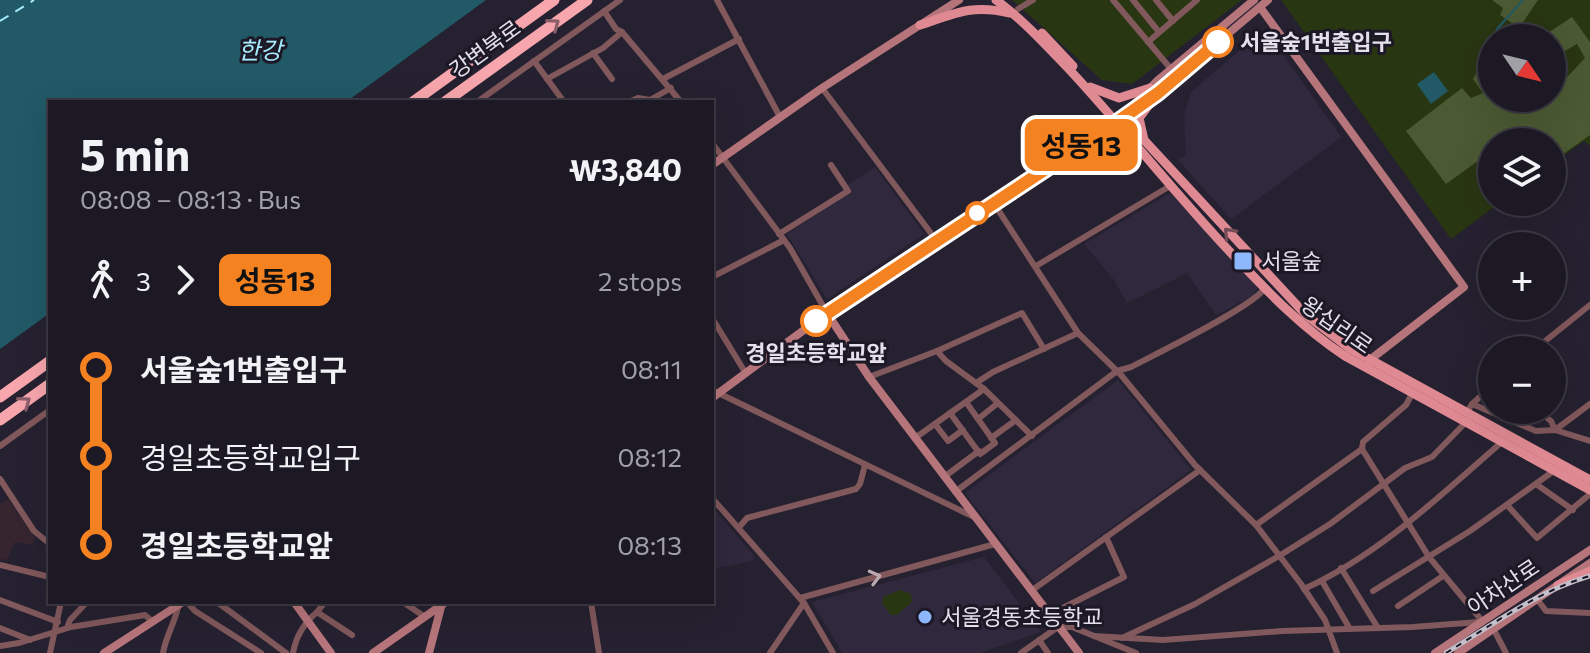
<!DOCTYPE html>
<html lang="en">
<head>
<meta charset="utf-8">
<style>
  body { margin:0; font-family:Commissioner,"Noto Sans KR",sans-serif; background:#292631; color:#f1f3f6; height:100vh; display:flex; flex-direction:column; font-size:30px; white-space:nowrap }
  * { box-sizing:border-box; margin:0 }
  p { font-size:26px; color:#a0a0a6 }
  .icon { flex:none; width:44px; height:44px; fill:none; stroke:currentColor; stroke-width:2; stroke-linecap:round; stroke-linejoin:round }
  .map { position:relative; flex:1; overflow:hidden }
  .panel { position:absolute; left:48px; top:100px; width:666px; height:504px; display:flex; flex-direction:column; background:#1c1924; border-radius:0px; box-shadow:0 8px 32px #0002,0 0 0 2px #3a3841 }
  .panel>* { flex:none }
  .badge { padding:0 16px; border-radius:12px; font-size:28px; line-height:52px }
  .needle { width:52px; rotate:125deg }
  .fabs { position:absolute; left:1478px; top:24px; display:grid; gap:16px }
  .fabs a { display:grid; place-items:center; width:88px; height:88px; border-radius:50%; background:#1c1924; box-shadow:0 8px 32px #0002,0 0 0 2px #3a3841; font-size:40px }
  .map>.badge { position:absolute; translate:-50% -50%; box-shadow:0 0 0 4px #fff }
  .legs { display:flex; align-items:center; gap:12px; height:88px; padding:0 32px; font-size:26px }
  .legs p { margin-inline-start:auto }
  .overview { display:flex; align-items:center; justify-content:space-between; height:136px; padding:0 32px }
  h1 { font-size:44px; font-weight:700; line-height:60px }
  ul { padding:0 32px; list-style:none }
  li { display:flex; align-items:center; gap:28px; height:88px; font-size:30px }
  li i { display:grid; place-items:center; width:12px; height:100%; margin:0 10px; background:currentColor }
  li i::after { content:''; width:20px; height:20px; margin:-10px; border:6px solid; border-radius:50%; background:#1c1924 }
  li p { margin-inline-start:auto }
  li:first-child i { background:linear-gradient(#0000 50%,currentColor 0) }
  li:last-child i { background:linear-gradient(currentColor 50%,#0000 0) }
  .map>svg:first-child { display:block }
</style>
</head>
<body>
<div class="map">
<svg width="1590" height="653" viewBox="0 0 1590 653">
  <rect width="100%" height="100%" fill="#262130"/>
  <g fill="#30293e">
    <polygon points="1261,32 1270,36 1341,137 1231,219 1178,160 1186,155 1184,116 1191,92"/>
    <polygon points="875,167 924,234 827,299 787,234 852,191 848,185"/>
    <polygon points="1170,193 1258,288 1252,296 1216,315 1187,273 1127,303 1114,280 1084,244"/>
    <polygon points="1118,380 1191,470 1035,583 965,493"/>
    <polygon points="712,507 755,557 752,561 712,569"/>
    <polygon points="984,557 1041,632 980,653 842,653 812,602"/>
  </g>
  <polygon fill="#36252f" points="8,499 35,538 33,545 15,542 7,560 0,559 0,504"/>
  <g fill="#293612" fill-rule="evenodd">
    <polygon points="1012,0 1242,0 1132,84 1102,80"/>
    <path d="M1281 0H1590V146L1584 141 1552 164V142H1492V202H1501L1451 239ZM1492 38H1552V98H1492Z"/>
    <polygon points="900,590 911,594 912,602 897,615 891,615 882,603 883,597"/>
  </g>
  <g fill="#4b5a33">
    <polygon points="1492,0 1538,0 1519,28 1500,15 1503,8"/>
    <polygon points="1572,17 1590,42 1590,135 1552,162 1552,142 1492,142 1492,151 1446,184 1406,131 1462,88 1471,98 1483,93 1473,79 1483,62 1492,56 1492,98 1552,98 1552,82 1557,88 1585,58 1577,44 1554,57 1552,38 1542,37"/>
  </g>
  <g fill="#215967">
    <polygon points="0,0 486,0 346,102 50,102 50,313 0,349"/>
    <polygon points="1434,72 1448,91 1431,104 1417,84"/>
  </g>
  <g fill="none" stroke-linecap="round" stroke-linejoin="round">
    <polyline stroke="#215967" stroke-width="2" points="1497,29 1523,0"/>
    <polyline stroke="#a6ebfe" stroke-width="2" stroke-dasharray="10 8" stroke-linecap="butt" points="0,21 34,0"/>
    <g stroke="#81585b" stroke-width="6">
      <polyline points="717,0 780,117"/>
      <polyline points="1113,0 1171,69"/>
      <polyline points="1133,0 1159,32"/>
      <polyline points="1156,0 1173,21"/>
      <polyline points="1018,9 1033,0"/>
      <polyline points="604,11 616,29 622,32 681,102"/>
      <polyline points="1148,42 1197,0"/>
      <polyline points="593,53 612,79"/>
      <polyline points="534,61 564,102"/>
      <polyline points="547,79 603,48 622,32"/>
      <polyline points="663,79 739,39"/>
      <polyline points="822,88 936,240"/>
      <polyline points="477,102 620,0"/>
      <polyline points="629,102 638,98 650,100 671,88"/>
      <polyline points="712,143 790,248 827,313"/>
      <polyline points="993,202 1078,333 1121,375 1195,465 1256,525 1301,584 1325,620 1337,653"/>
      <polyline points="779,234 848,191 831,165"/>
      <polyline points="1036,266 1170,186"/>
      <polyline points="712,277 784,240"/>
      <polyline points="712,318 745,372"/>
      <polyline points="1534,350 1590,305"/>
      <polyline points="937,351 1022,313 1044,349"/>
      <polyline points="869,377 937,351 946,361 984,389 1032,436"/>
      <polyline points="976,383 993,372 1078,333"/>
      <polyline points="712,390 974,517"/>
      <polyline points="1472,404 1536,431 1555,430 1590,441"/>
      <polyline points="1537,410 1551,421 1555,430 1590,404"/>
      <polyline points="1467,412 1472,404 1492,386"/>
      <polyline points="950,413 980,454 995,443 966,402"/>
      <polyline points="978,419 998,403"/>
      <polyline points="935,424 948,441 963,430"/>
      <polyline points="915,438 984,389"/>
      <polyline points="991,438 1016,420"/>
      <polyline points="0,446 50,410"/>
      <polyline points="1362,449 1429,557 1483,622"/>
      <polyline points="1362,449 1363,442 1406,405 1413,392"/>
      <polyline points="944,477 979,451"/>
      <polyline points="0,479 34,531 50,544"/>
      <polyline points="1536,484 1573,510"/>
      <path d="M955 492 1117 371 1131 367C1156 354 1252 307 1264 289"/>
      <polyline points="712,498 804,603 833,653"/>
      <polyline points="1507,505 1537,538 1590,494"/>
      <polyline points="741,525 747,518 856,489 860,484 865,465"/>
      <polyline points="1256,525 1362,449"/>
      <polyline points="0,565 50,577"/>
      <polyline points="1341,568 1378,628"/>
      <polyline points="1322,581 1350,629"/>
      <path d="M1304 589C1380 554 1441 495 1503 441"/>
      <polyline points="1031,591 1200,470"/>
      <polyline points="1373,591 1470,531 1555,470"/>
      <polyline points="800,598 995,544"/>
      <polyline points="1537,599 1546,611 1590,613"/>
      <polyline points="0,600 58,622"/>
      <polyline points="187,602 195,611 261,653"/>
      <polyline points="217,602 286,653"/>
      <polyline points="403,602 425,617"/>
      <polyline points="591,602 599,653"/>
      <polyline points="1398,606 1443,576"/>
      <polyline points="317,612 325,602"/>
      <polyline points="1049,615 1124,577 1106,537"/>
      <polyline points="0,628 30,640"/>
      <polyline points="67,628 70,620 87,602"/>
      <polyline points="1494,630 1506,653"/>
      <polyline points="1094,636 1163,640 1282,631 1413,627 1479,622"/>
      <polyline points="1122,638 1195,604 1279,556 1330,524 1405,468 1432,457 1467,421"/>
      <polyline points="1039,640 1048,653"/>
      <polyline points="0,646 19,643 71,627 145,615 152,621"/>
      <polyline points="50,653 61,602"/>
      <path d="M163 653C166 635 176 621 179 603"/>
      <path d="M293 653C296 636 304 623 317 612L352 635"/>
      <polyline points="770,653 804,603"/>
      <polyline points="1021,653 1058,627 1072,627 1136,653"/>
    </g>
    <g stroke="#b6757a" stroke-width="8">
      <polyline points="1260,7 1464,287 1371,359 1368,365"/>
      <polyline points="1131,107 1158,80 1254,0"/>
      <polyline points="712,165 822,88 959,0"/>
      <polyline points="827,313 869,377 1079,653"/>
      <polyline points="712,398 827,313 1158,93 1268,0"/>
      <polyline points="294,602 331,653"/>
      <polyline points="104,653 183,602"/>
      <polyline points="373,653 446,602"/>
      <polyline points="429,653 441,607"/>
      <polyline points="1435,653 1590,550"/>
      <polyline points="1458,653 1590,563"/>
    </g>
    <g stroke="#df8a92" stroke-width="9">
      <path d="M996 0C1023 20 1044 43 1067 67 1124 128 1175 194 1233 255 1268 292 1302 328 1345 356L1590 490"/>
      <path d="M920 25C956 13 972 4 1010 13"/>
      <polyline points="1042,33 1073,66"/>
      <polyline points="1090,87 1119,98 1150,88"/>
      <polyline points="1126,129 1144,140 1306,315 1349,348 1590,480"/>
      <polyline points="1144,140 1139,118 1158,93"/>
      <polyline points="1558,585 1590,571"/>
    </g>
    <g stroke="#f8a6ad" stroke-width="11">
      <polyline points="413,102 554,0"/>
      <polyline points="445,102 587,0"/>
      <polyline points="0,397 50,361"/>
      <polyline points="0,420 50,384"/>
    </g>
    <defs>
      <path id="rail" d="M1446 653C1492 625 1538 591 1590 576"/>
    </defs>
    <use href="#rail" stroke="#c2bfcb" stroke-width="5"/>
    <use href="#rail" stroke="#1c1826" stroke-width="2" stroke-dasharray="6" stroke-linecap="butt"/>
  </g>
  <defs><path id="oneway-chevron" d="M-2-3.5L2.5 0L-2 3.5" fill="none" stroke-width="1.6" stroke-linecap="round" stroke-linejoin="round" transform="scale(2)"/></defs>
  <g stroke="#8a5f6a">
    <use href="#oneway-chevron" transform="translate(554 24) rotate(-36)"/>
    <use href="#oneway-chevron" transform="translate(25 402) rotate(-36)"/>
  </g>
  <use stroke="#744b57" href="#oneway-chevron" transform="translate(1229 233) rotate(-133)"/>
  <use stroke="#bcaab1" href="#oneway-chevron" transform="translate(875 577) rotate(-15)"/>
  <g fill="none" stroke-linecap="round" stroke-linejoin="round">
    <defs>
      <polyline id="line-1" points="816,321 1117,122 1158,93 1218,42"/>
    </defs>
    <use href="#line-1" stroke="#fff" stroke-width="18"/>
    <use href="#line-1" stroke="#f58220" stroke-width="12"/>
  </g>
  <g fill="#fff" stroke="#f58220" stroke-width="4">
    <circle cx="1218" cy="42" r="14"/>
    <circle cx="977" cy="213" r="10"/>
    <circle cx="816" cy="321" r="14"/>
  </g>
  <g fill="#8eb8fd" stroke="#1c1826" stroke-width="3">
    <rect x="1233" y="251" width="20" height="20" rx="4"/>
    <circle cx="925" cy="617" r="8"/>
  </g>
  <g text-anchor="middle" stroke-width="6" stroke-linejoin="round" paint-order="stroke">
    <g font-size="22" font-weight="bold" fill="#e3e0eb" stroke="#1c1826" text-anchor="start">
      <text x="1240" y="50">서울숲1번출입구</text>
      <text x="816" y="361" text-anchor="middle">경일초등학교앞</text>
    </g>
    <g font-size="22" fill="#e3e0eb" stroke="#1c1826">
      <text transform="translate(485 49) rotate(-36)" y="8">강변북로</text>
      <text transform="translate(1337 325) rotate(35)" y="8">왕십리로</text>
      <text transform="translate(1503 587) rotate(-34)" y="8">아차산로</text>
    </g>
    <g font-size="22" fill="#e3e0eb" stroke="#1c1826" text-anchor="start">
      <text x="1261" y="269">서울숲</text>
      <text x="941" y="625">서울경동초등학교</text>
    </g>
    <g font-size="24" font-style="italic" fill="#a6ebfe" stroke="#1c1826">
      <text x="260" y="59">한강</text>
    </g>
  </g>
</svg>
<div class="fabs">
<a><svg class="needle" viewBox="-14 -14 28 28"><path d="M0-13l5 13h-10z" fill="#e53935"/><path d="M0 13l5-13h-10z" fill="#a0a0a6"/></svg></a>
<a><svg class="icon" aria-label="layers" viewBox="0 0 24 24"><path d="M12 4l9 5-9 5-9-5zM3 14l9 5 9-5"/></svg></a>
<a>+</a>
<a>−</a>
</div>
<b class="badge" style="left:1081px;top:145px;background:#f58220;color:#111">성동13</b>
<section class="panel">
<div class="overview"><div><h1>5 min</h1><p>08:08 – 08:13 · Bus</p></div><b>₩3,840</b></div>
<div class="legs"><svg class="icon" aria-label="walk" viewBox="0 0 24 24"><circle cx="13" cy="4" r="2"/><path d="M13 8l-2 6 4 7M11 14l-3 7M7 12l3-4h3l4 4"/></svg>3<svg class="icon" aria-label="forward" viewBox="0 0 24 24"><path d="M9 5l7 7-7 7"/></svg><b class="badge" style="background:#f58220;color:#111">성동13</b><p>2 stops</p></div>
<ul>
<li><i style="color:#f58220"></i><b>서울숲1번출입구</b><p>08:11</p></li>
<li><i style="color:#f58220"></i><span>경일초등학교입구</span><p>08:12</p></li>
<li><i style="color:#f58220"></i><b>경일초등학교앞</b><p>08:13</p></li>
</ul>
</section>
</div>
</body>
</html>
